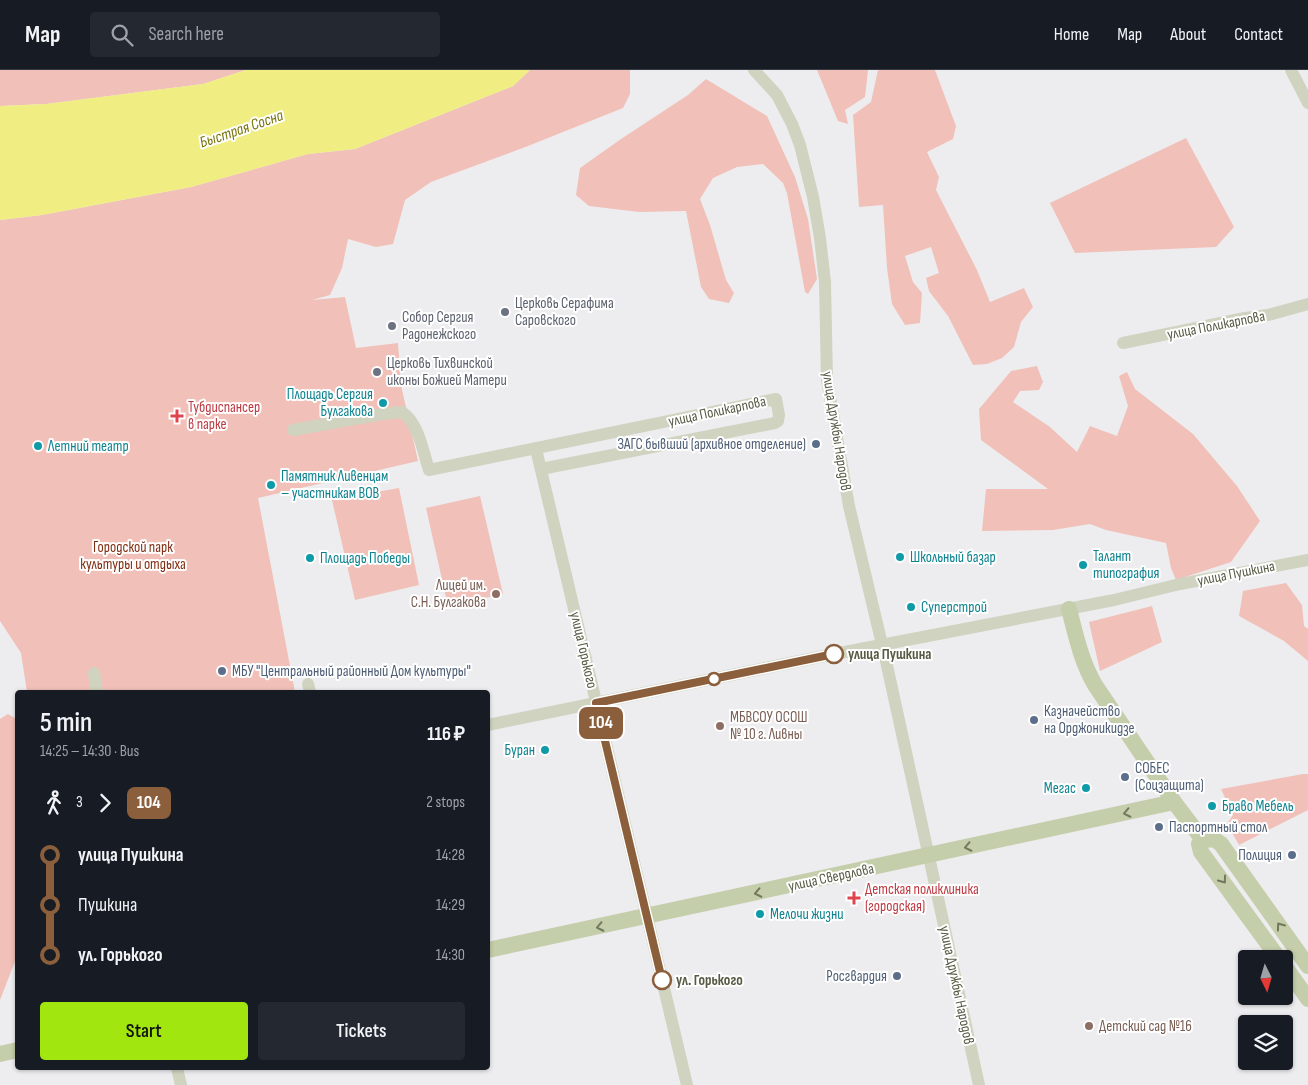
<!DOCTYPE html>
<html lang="en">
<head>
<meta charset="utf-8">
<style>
  body { margin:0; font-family:"Sofia Sans Condensed",sans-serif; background:#242831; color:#f1f3f6; height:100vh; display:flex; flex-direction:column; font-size:19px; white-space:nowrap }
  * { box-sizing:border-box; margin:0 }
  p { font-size:16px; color:#9ea1a6 }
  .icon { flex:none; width:28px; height:28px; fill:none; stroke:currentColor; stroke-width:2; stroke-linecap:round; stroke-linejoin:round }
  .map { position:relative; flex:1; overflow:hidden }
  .details { position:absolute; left:15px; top:620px; width:475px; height:380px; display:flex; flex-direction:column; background:#171b24; border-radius:5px; box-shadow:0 1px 4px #0004 }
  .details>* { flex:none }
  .badge { padding:0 10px; border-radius:8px; font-size:18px; line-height:32px }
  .needle { width:32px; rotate:175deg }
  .tools { position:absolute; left:1238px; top:880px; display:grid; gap:10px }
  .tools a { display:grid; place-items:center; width:55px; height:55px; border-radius:5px; background:#171b24; box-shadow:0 1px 4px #0004; font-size:25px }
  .map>.badge { position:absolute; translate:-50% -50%; box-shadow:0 0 0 2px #fff }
  .legs { display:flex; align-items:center; gap:8px; height:55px; padding:0 25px; font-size:16px }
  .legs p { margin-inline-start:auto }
  .overview { display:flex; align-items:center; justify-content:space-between; height:85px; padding:0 25px }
  h1 { font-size:28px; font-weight:600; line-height:38px }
  .cta { display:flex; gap:10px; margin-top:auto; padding:10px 25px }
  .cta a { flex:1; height:58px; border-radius:5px; background:#a1e70f; color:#111; font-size:20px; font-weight:600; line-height:58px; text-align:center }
  .cta a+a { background:#242831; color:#f1f3f6 }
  ul { padding:0 25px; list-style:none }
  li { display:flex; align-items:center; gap:18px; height:50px; font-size:19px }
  li i { display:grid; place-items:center; width:8px; height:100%; margin:0 6px; background:currentColor }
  li i::after { content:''; width:12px; height:12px; margin:-6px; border:4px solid; border-radius:50%; background:#171b24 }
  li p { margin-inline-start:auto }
  li:first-child i { background:linear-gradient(#0000 50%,currentColor 0) }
  li:last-child i { background:linear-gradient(currentColor 50%,#0000 0) }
  header { display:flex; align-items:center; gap:30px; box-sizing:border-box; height:70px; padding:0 25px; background:#171b24; border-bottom:1px solid #363941 }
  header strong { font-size:24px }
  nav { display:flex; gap:28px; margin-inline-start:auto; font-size:18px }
  .search { width:350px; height:45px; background:#242831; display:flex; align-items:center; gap:12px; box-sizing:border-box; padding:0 18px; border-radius:5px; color:#9ea1a6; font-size:19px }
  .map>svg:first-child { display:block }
</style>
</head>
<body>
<header>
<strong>Map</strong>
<div class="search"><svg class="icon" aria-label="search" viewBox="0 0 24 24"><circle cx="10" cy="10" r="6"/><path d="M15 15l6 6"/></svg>Search here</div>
<nav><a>Home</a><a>Map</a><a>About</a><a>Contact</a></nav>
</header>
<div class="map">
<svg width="1308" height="1015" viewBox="0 0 1308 1015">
  <rect width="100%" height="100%" fill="#ededf0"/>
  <g fill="#f1c0b8">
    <polygon points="0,0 246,0 203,14 46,34 0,36"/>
    <polygon points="530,0 630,0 630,24 623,38 528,76 431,112 405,130 393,174 376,177 348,169 342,198 330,225 312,230 345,227 356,278 398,273 401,315 418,391 258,428 295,622 27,622 21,583 0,551 0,150 42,145 191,117 308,84 355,79 513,16"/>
    <polygon points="817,0 868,0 865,27 845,40 848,54 838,51"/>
    <polygon points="878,0 935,0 956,56 953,69 927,82 939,107 936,120 977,200 990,232 1024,218 1033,237 1021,252 1014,277 1002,288 987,294 973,295 948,246 929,221 926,208 939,203 931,177 905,186 913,212 922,223 920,253 905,255 892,234 887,198 883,135 859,137 853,45 871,32"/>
    <polygon points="706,9 767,46 795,107 808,149 817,209 808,224 805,222 787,123 783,113 763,94 737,97 713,108 700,129 710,155 726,210 734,223 729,233 709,229 701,217 686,141 639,142 589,136 576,125 580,98 621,69 688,25"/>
    <polygon points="1186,68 1234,157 1216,177 1075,183 1050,133"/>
    <polygon points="1037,296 1043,312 1039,320 1020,321 1013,332 1050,357 1077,382 1090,356 1117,366 1128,336 1119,306 1127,302 1135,319 1193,364 1237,416 1260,451 1231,492 1176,510 1171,498 1166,473 1106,460 1090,454 1053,460 982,461 986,419 1048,419 981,370 979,339 1011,301"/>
    <polygon points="399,418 419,515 355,530 332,430"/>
    <polygon points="480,426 503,524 448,536 426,438"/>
    <polygon points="1286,513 1302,535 1304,556 1308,559 1308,591 1284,571 1239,546 1243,521"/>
    <polygon points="1152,536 1162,572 1100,601 1089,552"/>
    <polygon points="8,644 18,650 17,886 0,930 0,649"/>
    <polygon points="1303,704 1308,704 1308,740 1239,775 1227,754 1233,745 1221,719"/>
  </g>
  <polygon fill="#f0ed82" points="246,0 530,0 513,16 355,79 308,84 191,117 42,145 0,150 0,36 46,34 203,14"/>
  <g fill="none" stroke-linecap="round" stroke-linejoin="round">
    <g stroke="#cfd3bf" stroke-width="12">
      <polyline points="754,0 777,25 792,54 800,75 813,127 820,168 825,212 827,310 849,436 886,591 979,1015"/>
      <polyline points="1291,0 1308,33"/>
      <polyline points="1123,273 1245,248 1268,245 1308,234"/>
      <path d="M293 360 382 344 402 342C419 353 423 382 429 400L776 329 779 345 778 351 775 353 541 399"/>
      <polyline points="536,379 687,1015"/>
      <polyline points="94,603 97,622"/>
      <polyline points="308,614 310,622"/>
      <polyline points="488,655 824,586 1114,530 1180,514 1308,490"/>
      <polyline points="177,998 181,1015"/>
    </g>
    <g stroke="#c5ceaa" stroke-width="16">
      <path d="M1069 539C1076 566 1081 591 1095 615L1174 732 1203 770"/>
      <polyline points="1203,770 1214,769 1221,774 1308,896"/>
      <polyline points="1203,770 1199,774 1201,782 1279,889"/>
      <polyline points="488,880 1174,732"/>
      <polyline points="1284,895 1308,929"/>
      <polyline points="0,984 18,980"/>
    </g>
  </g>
  <defs><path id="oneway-chevron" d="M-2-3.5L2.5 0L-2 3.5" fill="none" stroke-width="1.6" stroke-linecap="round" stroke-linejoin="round" transform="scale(1.25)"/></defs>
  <g stroke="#72785e">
    <use href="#oneway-chevron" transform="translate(1127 743) rotate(168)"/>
    <use href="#oneway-chevron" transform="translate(968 777) rotate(168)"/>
    <use href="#oneway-chevron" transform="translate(1223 810) rotate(54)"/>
    <use href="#oneway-chevron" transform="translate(758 823) rotate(168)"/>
    <use href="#oneway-chevron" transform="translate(1280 856) rotate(-126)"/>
    <use href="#oneway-chevron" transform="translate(600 857) rotate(168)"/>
  </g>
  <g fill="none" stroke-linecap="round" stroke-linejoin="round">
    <defs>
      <polyline id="line-1" points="662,910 596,633 834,584"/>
    </defs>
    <use href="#line-1" stroke="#fff" stroke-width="11"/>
    <use href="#line-1" stroke="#8b5e3c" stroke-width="8"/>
  </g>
  <g fill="#6b7280" stroke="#fff" stroke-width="2">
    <circle cx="505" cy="242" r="5"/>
    <circle cx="392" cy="256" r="5"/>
    <circle cx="377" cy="302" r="5"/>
  </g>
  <g fill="#0f9aa8" stroke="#fff" stroke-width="2">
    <circle cx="383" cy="333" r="5"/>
    <circle cx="38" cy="376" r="5"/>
    <circle cx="271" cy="415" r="5"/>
    <circle cx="900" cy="487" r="5"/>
    <circle cx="310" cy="488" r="5"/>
    <circle cx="1083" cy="495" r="5"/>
    <circle cx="911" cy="537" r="5"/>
    <circle cx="545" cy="680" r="5"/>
    <circle cx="1086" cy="718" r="5"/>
    <circle cx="1212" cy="736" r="5"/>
    <circle cx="760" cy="844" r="5"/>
  </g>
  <g fill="#e0444e" stroke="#fff" stroke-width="2">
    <path d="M174.5 338.5h5v5h5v5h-5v5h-5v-5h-5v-5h5z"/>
    <path d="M851.5 820.5h5v5h5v5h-5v5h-5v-5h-5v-5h5z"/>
  </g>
  <g fill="#5c6f8a" stroke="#fff" stroke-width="2">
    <circle cx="816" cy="374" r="5"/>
    <circle cx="222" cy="601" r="5"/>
    <circle cx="1034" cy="650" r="5"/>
    <circle cx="1125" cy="707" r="5"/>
    <circle cx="1159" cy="757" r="5"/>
    <circle cx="1292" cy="785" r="5"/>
    <circle cx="897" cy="906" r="5"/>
  </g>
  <g fill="#8d6e63" stroke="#fff" stroke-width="2">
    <circle cx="496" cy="524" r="5"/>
    <circle cx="720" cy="656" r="5"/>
    <circle cx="1089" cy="956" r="5"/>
  </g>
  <g fill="#fff" stroke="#8b5e3c" stroke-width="2.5">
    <circle cx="834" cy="584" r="9"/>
    <circle cx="714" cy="609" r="6"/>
    <circle cx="662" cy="910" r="9"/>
  </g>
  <g text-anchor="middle" stroke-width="4" stroke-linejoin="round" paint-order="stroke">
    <g font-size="15" fill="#5b616d" stroke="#fff" text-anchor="start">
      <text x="515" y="238">Церковь Серафима<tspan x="515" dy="17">Саровского</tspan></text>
      <text x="402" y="252">Собор Сергия<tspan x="402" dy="17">Радонежского</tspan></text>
      <text x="387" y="298">Церковь Тихвинской<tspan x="387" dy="17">иконы Божией Матери</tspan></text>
    </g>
    <g font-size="15" fill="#565b44" stroke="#fff">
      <text transform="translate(1216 255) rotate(-11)" y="5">улица Поликарпова</text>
      <text transform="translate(717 341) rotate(-12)" y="5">улица Поликарпова</text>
      <text transform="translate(837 361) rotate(81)" y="5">улица Дружбы Народов</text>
      <text transform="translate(1236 503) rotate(-11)" y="5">улица Пушкина</text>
      <text transform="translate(584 580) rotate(77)" y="5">улица Горького</text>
      <text transform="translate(831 807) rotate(-12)" y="5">улица Свердлова</text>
      <text transform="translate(957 915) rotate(78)" y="5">улица Дружбы Народов</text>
    </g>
    <g font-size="15" fill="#0d838f" stroke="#fff" text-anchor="start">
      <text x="373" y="329" text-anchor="end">Площадь Сергия<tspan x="373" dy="17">Булгакова</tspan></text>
      <text x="48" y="381">Летний театр</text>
      <text x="281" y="411">Памятник Ливенцам<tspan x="281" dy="17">– участникам ВОВ</tspan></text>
      <text x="1093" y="491">Талант<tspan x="1093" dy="17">типография</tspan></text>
      <text x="910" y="492">Школьный базар</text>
      <text x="320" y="493">Площадь Победы</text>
      <text x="921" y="542">Суперстрой</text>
      <text x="535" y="685" text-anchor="end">Буран</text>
      <text x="1076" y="723" text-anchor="end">Мегас</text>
      <text x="1222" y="741">Браво Мебель</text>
      <text x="770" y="849">Мелочи жизни</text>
    </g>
    <g font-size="15" fill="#be3a42" stroke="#fff" text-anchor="start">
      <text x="188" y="342">Тубдиспансер<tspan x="188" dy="17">в парке</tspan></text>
      <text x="865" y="824">Детская поликлиника<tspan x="865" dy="17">(городская)</tspan></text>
    </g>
    <g font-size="15" fill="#4e5e75" stroke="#fff" text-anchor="start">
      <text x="806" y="379" text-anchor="end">ЗАГС бывший (архивное отделение)</text>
      <text x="232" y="606">МБУ "Центральный районный Дом культуры"</text>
      <text x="1044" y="646">Казначейство<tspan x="1044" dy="17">на Орджоникидзе</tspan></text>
      <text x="1135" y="703">СОБЕС<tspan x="1135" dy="17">(Соцзащита)</tspan></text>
      <text x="1169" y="762">Паспортный стол</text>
      <text x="1282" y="790" text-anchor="end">Полиция</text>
      <text x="887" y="911" text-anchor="end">Росгвардия</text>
    </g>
    <g font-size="15" fill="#802e11" stroke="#fff">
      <text x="133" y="482">Городской парк<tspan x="133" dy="17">культуры и отдыха</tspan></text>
    </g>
    <g font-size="15" fill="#785e54" stroke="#fff" text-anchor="start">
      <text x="486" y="520" text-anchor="end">Лицей им.<tspan x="486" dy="17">С.Н. Булгакова</tspan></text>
      <text x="730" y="652">МБВСОУ ОСОШ<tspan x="730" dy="17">№ 10 г. Ливны</tspan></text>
      <text x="1099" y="961">Детский сад №16</text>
    </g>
    <g font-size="15" font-weight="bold" fill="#565b44" stroke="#fff" text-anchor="start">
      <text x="848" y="589">улица Пушкина</text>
      <text x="676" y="915">ул. Горького</text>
    </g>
    <g font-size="16" font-style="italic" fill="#777409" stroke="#fff">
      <text transform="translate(241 58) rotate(-19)" y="6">Быстрая Сосна</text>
    </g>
  </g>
</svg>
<div class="tools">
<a><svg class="needle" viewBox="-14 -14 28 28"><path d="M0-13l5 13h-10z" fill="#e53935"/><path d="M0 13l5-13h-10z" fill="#9ea1a6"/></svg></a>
<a><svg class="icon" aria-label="layers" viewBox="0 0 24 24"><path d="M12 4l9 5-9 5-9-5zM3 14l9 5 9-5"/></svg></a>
</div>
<b class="badge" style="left:601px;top:653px;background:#8b5e3c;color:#fff">104</b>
<section class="details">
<div class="overview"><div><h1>5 min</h1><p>14:25 – 14:30 · Bus</p></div><b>116 ₽</b></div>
<div class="legs"><svg class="icon" aria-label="walk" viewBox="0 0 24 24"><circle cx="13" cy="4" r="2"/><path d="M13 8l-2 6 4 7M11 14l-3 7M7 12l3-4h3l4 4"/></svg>3<svg class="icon" aria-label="forward" viewBox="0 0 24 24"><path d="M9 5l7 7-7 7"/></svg><b class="badge" style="background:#8b5e3c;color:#fff">104</b><p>2 stops</p></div>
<ul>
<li><i style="color:#8b5e3c"></i><b>улица Пушкина</b><p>14:28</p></li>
<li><i style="color:#8b5e3c"></i><span>Пушкина</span><p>14:29</p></li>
<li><i style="color:#8b5e3c"></i><b>ул. Горького</b><p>14:30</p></li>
</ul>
<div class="cta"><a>Start</a><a>Tickets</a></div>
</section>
</div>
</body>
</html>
